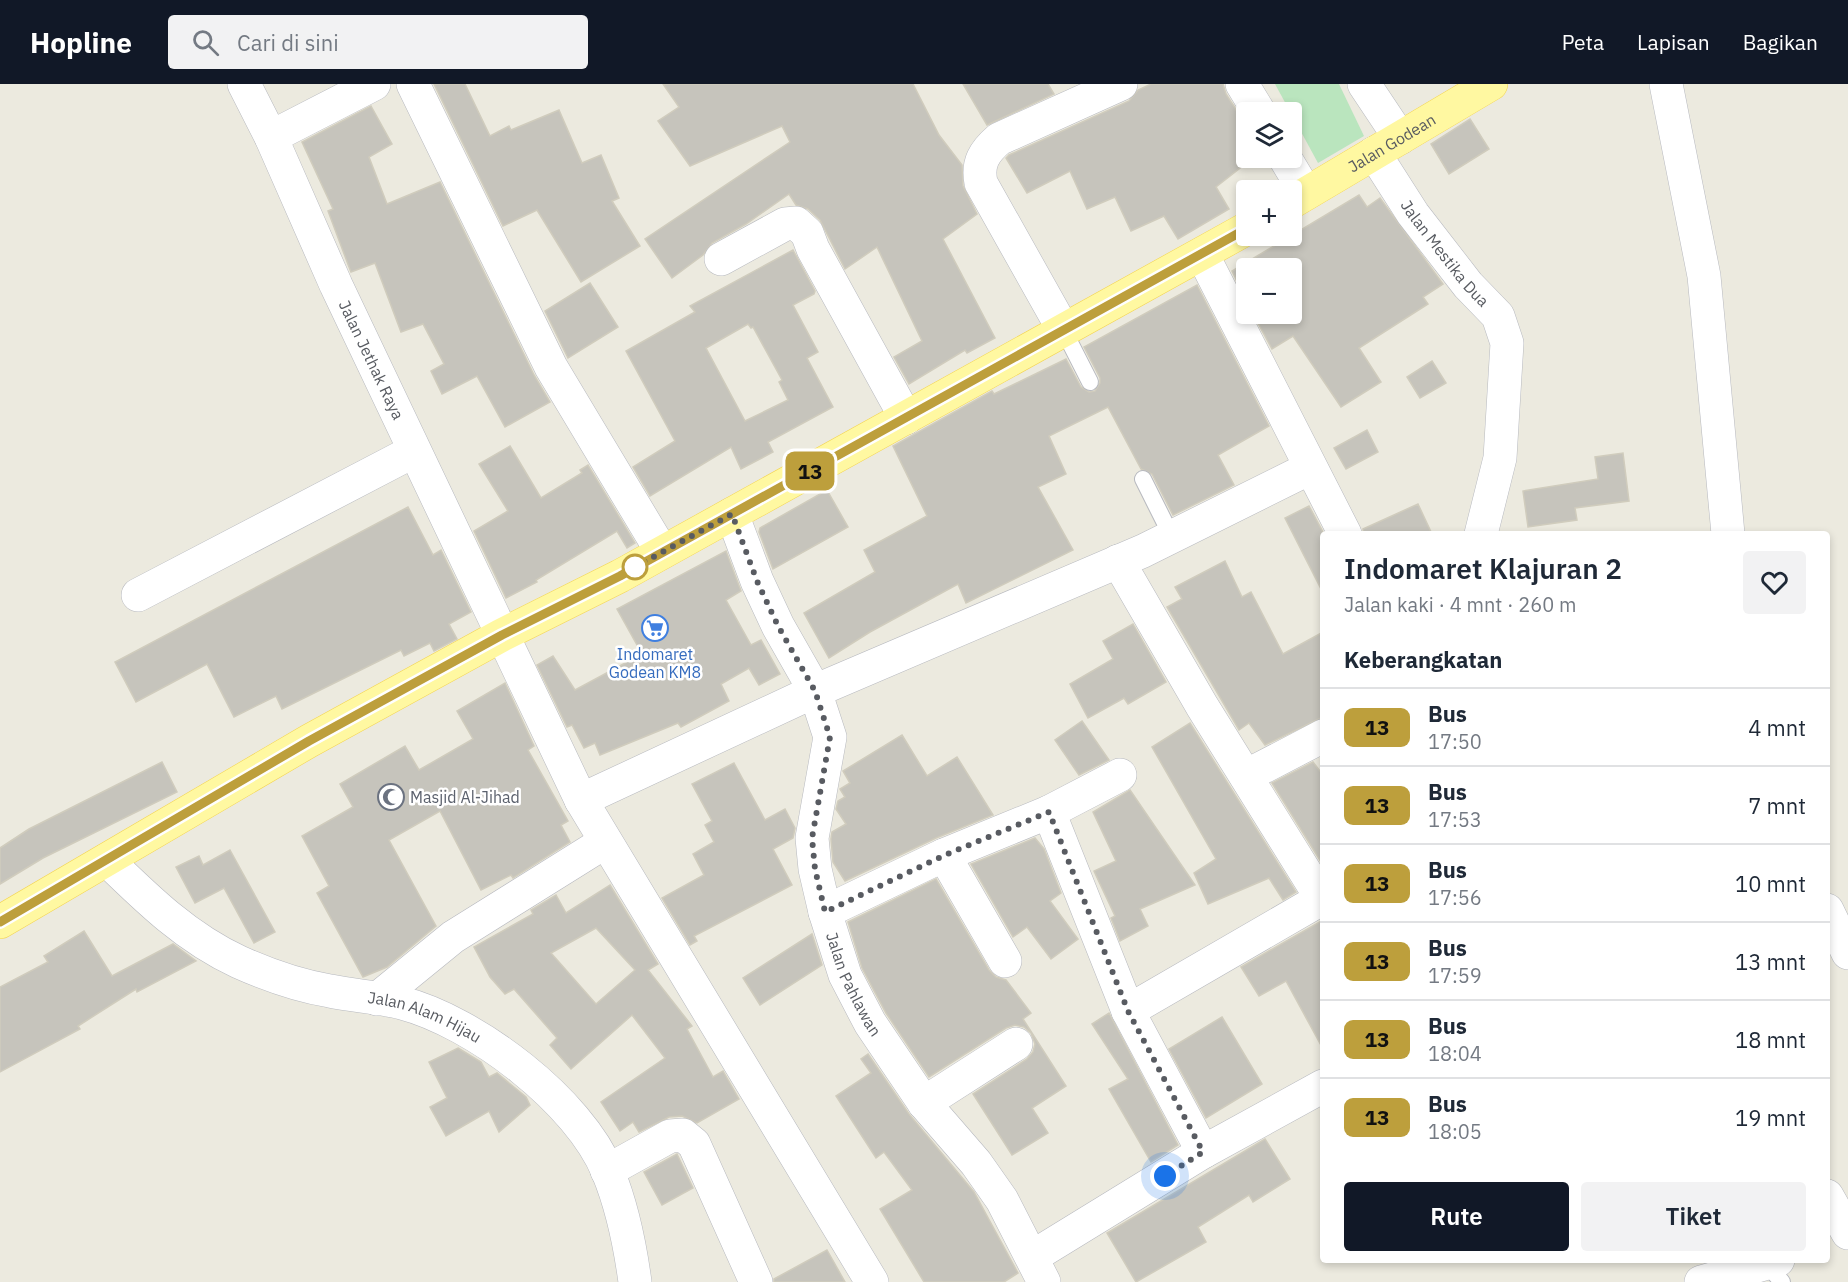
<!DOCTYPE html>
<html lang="id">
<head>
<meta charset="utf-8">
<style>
  body { margin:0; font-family:"IBM Plex Sans",sans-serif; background:#f2f2f3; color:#1f2937; height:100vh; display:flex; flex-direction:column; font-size:22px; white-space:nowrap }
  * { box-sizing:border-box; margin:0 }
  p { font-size:20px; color:#747a83 }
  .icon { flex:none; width:33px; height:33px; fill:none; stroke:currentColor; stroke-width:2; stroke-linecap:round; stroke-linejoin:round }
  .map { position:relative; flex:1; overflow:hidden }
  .details { position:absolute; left:1320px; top:447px; width:510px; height:732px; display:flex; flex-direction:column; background:#fff; border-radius:6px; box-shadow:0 3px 9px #0003 }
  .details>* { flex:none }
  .badge { padding:0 12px; border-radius:9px; font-size:21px; line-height:39px }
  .tools { position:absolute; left:1236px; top:18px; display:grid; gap:12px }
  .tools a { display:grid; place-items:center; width:66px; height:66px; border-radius:6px; background:#fff; box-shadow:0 3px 9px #0003; font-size:30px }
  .you { position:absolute; width:30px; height:30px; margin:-15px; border:4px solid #fff; border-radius:50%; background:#1a73e8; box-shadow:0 0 0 9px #1a73e833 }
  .map>.badge { position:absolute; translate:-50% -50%; box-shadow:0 0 0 3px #fff }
  h2 { padding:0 24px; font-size:22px; line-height:54px }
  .round { display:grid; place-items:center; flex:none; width:63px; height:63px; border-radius:6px; background:#f2f2f3 }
  .head { display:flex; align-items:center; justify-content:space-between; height:102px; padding:0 24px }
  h1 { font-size:28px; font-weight:600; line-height:45px }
  .button { display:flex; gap:12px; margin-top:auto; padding:12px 24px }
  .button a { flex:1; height:69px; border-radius:6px; background:#111827; color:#fff; font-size:24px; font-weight:600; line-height:69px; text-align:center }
  .button a+a { background:#f2f2f3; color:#1f2937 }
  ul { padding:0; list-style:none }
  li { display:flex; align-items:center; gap:18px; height:78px; padding:0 24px; border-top:2px solid #e0e1e3 }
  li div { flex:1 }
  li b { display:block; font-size:22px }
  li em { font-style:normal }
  li .badge { min-width:66px; font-weight:700; text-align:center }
  header { display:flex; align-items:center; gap:36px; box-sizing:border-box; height:84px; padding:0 30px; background:#111827; color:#fff }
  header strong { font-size:28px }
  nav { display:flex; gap:33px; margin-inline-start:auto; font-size:21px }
  .search { width:420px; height:54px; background:#f2f2f3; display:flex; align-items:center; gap:15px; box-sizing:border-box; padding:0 21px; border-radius:6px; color:#747a83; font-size:22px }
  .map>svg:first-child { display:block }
</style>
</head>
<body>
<header>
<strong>Hopline</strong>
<div class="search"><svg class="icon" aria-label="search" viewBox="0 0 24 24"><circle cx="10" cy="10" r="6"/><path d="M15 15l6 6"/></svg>Cari di sini</div>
<nav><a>Peta</a><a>Lapisan</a><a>Bagikan</a></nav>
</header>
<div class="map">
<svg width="1848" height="1198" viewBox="0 0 1848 1198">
  <rect width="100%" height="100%" fill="#eceadf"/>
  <polygon fill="#bae5be" points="1275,0 1339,0 1364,52 1318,79"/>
  <g fill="#c6c4bc" stroke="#d0ccbd" stroke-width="1.5" fill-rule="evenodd">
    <polygon points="434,0 465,0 490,52 509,42 511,46 559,26 582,79 601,71 619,114 612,117 640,162 581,198 537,126 503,142"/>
    <polygon points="663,0 913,0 939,51 962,81 963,102 977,130 943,155 995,254 967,269 965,266 909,300 894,273 922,257 877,163 845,185 820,136 808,125 796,121 789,110 746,140 712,159 703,171 672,194 645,155 790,58 782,42 690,82 658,37 679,23"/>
    <polygon points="963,0 1048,0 1054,10 987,41"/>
    <polygon points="1151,0 1223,0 1226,10 1246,41 1246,74 1253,74 1216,103 1229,125 1178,155 1164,132 1131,147 1115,113 1087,125 1070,87 1027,109 1006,74 1009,71 1129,17 1138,6"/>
    <polygon points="371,22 392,60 369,73 387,120 440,98 534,291 550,318 505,343 477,292 442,310 431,287 444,280 423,240 401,248 375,179 351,188 349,183 328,127 333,125 302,58"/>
    <polygon points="1470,35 1489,65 1449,90 1431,60"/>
    <polygon points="1359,111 1367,123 1380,114 1443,200 1423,213 1428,220 1359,264 1381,298 1341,323 1293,252 1272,265 1253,230 1292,230 1292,184 1246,184 1246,216 1232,187"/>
    <path d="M793 166 815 207 814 210 793 221 818 268 807 274 833 323 768 358 773 368 741 385 731 363 650 412 633 383 675 357 626 267 695 228 690 222ZM748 240 751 244 753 243 782 296 779 298 788 316 745 337 706 264Z"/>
    <polygon points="590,199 618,243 568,274 545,227"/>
    <polygon points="1197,201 1269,342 1218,371 1234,401 1173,431 1152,390 1141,385 1108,323 1049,352 1066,390 1038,403 1073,466 966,519 958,500 870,548 829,574 804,529 875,488 864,466 927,432 893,362 992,307 994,310 1066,275 1081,303 1089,308 1095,307 1100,299 1100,294 1084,263"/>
    <polygon points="1432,277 1446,299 1420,314 1407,293"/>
    <polygon points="1367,346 1378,368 1346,385 1334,364"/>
    <polygon points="510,362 541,414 582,389 580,386 588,381 635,459 627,464 617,447 536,496 537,498 506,514 474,447 508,427 479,380"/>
    <polygon points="1623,369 1629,417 1575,424 1577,436 1528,443 1523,407 1598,395 1595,373"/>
    <polygon points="827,406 848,443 773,485 759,448 760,444"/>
    <polygon points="1418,420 1432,450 1364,450 1363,445"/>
    <polygon points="1309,422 1324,450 1323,509 1285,434"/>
    <polygon points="408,423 433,471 441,466 471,528 449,540 457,555 434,567 430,559 404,572 401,566 282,625 276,612 234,633 207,580 136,618 115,578"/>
    <polygon points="726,467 741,507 726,516 751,561 761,556 780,590 759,601 749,584 721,600 729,617 681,643 678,639 600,671 595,659 584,664 572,641 567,643 537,581 553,572 575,606 642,570 617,525"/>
    <polygon points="1225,477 1242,513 1251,508 1283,570 1323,548 1323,633 1265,661 1249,639 1239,646 1167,523 1182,515 1175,503"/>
    <polygon points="1133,540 1166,598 1128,620 1124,614 1088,634 1070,600 1113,575 1103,557"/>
    <polygon points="505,599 534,662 528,666 568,737 561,741 570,758 513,794 511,791 481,806 440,727 389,756 436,842 387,883 363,893 317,809 329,802 302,752 353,723 340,700 405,662 419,686 473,655 457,627"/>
    <polygon points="1082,637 1109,676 1079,691 1055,656"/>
    <polygon points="1190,639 1296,808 1283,816 1269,794 1208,820 1194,789 1216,775 1152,663"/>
    <polygon points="902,651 927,692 957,673 993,731 936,754 845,797 833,778 831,755 832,748 846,740 836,725 838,717 845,713 840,705 850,699 843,687"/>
    <polygon points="162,678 177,708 43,774 0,800 0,764 29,745"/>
    <polygon points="1313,678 1323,691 1323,781 1272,699"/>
    <polygon points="734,679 765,736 785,725 795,744 793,754 773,765 792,801 694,852 697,857 690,861 662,814 704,791 693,770 714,758 705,741 712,737 692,700"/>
    <polygon points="1130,706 1195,801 1140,825 1148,842 1120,857 1111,834 1115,832 1094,787 1116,777 1093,728"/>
    <polygon points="1035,754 1044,765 1061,809 1050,817 1078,855 1051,875 1027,843 1013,853 971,780"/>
    <polygon points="230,766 275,848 254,859 224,804 195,819 176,783 199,772 203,781"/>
    <polygon points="936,795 989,886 996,893 1006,896 1031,929 1023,935 1066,1002 1032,1024 1048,1049 1012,1071 973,1010 1027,975 1033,968 1035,960 1031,949 1024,943 1015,941 1006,944 929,993 886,929 862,884 848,838"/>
    <path d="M610 801 658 880 648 886 692 942 687 945 713 993 723 987 739 1015 697 1039 682 1032 669 1033 639 1048 633 1038 620 1047 601 1018 665 974 632 931 571 985 550 961 557 954 514 905 505 910 490 893 474 863 533 830 531 826 556 811 566 829ZM596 844 635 886 596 920 551 869Z"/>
    <polygon points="1323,836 1323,965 1286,897 1259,912 1241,883"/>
    <polygon points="84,847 112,892 173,860 196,877 137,908 136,905 78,942 80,945 0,988 0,903 48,878 44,872"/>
    <polygon points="812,850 822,881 760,921 743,894"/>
    <polygon points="1109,929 1178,1061 1151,1078 1109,1005 1128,995 1092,940"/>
    <polygon points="1222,933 1262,1000 1206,1034 1169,965"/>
    <polygon points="458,964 481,978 489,993 497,989 526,1013 530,1021 499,1048 489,1027 446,1052 430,1023 447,1014 429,978"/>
    <polygon points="868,970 909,1030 974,1108 1018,1189 1004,1198 924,1198 880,1125 912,1106 884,1068 876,1074 836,1012 871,989 861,975"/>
    <polygon points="1265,1055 1290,1095 1253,1118 1249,1111 1198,1143 1206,1158 1136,1198 1107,1149"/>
    <polygon points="677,1070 693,1104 662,1121 644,1088"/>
    <polygon points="827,1166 845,1198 774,1198 774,1195"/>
  </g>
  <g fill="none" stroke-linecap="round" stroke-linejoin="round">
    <defs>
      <g id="service">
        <polyline points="1063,245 1090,298"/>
        <polyline points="1143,395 1172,453"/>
        <polyline points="1765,1178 1782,1198"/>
      </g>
      <g id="minor">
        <path id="s1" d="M244 0 271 53 336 201 581 716 872 1198"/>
        <polyline points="413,0 551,283 662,468"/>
        <polyline points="1242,0 1259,28"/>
        <polyline points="1364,0 1400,54"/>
        <polyline points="1666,0 1704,192 1728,450"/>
        <polyline points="271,53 374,0"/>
        <path id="s2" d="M1374 69 1413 130 1468 201 1498 232 1507 259 1500 374 1481 450"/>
        <polyline points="1285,74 1306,109"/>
        <polyline points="1202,170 1345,450"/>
        <polyline points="721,175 785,140 796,139 807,149 813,165 906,334"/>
        <path d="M1063 245 981 99C977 79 984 68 999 55L1121 0"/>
        <path id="s3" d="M732 430 757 497 778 542 815 607 830 653 812 754 815 785 825 828 845 891 870 939 924 1019 976 1079 1002 1116 1044 1198"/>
        <polyline points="1118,477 1202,622 1322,815"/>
        <polyline points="138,511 414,367"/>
        <polyline points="1120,691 1049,728 1128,927 1203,1068"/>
        <polyline points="1246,692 1323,652"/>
        <polyline points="581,716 815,607 1143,467 1310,384"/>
        <polyline points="944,771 1049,728"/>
        <path id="s4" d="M107 776C148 816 187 854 239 878 268 891 300 902 330 907 354 912 379 913 402 919 475 938 579 1017 608 1088 622 1122 630 1161 635 1198"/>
        <polyline points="1827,826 1848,869"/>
        <polyline points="825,828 944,771 1005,877"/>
        <polyline points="377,915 453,853 605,758"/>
        <polyline points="1128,927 1323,814"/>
        <polyline points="924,1019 1016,960"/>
        <polyline points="607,1087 670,1052 683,1051 694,1060 756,1198"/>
        <polyline points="1827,1112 1848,1149"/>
        <polyline points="1032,1173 1203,1068 1323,1002"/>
        <polyline points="1701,1198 1778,1176"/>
      </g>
      <g id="primary">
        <path id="s5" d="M1292 118 1491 0"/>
        <polyline points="0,838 309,657 502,551 620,492 1246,145"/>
      </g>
    </defs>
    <use href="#service" stroke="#b7b9bf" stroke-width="18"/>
    <use href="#minor" stroke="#b7b9bf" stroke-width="34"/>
    <use href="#primary" stroke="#f4d450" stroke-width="34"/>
    <use href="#service" stroke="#fff" stroke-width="16"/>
    <use href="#minor" stroke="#fff" stroke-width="33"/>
    <use href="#primary" stroke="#fff8a1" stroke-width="33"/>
  </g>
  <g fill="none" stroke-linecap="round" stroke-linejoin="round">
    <defs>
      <polyline id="line" points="0,838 309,657 502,551 620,492 1246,145"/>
    </defs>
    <use href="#line" stroke="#fff" stroke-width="14"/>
    <use href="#line" stroke="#bd9f3c" stroke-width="9"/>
    <polyline stroke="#585b61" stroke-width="6" stroke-dasharray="0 10.8" points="635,483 732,430 757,497 778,542 815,607 830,653 812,754 815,785 825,828 945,771 1049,728 1128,927 1203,1068 1165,1092"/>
  </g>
  <defs>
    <symbol id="supermarket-ring" viewBox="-11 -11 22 22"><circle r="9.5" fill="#fff" stroke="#3f7fe0" stroke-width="1.5"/><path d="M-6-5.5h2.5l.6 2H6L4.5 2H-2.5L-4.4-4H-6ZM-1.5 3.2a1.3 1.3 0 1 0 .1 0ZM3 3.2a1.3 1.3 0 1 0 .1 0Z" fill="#3f7fe0"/></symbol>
    <symbol id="mosque-ring" viewBox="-11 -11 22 22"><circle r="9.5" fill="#fff" stroke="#6b7280" stroke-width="1.5"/><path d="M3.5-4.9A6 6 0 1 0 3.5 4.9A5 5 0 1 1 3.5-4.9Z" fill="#6b7280"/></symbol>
  </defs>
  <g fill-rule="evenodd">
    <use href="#supermarket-ring" x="640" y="529" width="30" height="30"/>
    <use href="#mosque-ring" x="376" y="698" width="30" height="30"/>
  </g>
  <circle fill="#fff" stroke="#bd9f3c" stroke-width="3" cx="635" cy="483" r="12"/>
  <g text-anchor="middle" stroke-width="5" stroke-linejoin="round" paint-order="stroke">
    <g font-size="16" fill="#585b61" stroke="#fff">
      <text dy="6" stroke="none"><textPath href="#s5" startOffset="116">Jalan Godean</textPath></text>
      <text dy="6" stroke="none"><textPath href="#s2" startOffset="123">Jalan Mestika Dua</textPath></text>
      <text dy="6" stroke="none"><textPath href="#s1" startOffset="304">Jalan Jethak Raya</textPath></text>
      <text dy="6" stroke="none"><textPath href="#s3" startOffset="500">Jalan Pahlawan</textPath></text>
      <text dy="6" stroke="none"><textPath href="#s4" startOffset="362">Jalan Alam Hijau</textPath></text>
    </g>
    <g font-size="16" fill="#366cbe" stroke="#fff">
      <text x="655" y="576">Indomaret<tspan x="655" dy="18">Godean KM8</tspan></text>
    </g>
    <g font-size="16" fill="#5b616d" stroke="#fff" text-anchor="start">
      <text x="410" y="719">Masjid Al-Jihad</text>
    </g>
  </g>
</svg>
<div class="tools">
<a><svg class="icon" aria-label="layers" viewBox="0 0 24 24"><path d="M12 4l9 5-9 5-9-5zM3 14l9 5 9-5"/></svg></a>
<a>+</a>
<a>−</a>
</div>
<div class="you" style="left:1165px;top:1092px"></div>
<b class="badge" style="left:810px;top:387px;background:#bd9f3c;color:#111">13</b>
<section class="details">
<div class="head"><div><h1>Indomaret Klajuran 2</h1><p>Jalan kaki · 4 mnt · 260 m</p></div><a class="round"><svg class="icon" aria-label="heart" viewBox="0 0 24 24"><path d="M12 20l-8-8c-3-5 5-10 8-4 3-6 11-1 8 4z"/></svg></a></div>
<h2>Keberangkatan</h2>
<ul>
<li><span class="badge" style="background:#bd9f3c;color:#111">13</span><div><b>Bus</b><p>17:50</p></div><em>4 mnt</em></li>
<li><span class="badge" style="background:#bd9f3c;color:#111">13</span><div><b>Bus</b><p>17:53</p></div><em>7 mnt</em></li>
<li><span class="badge" style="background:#bd9f3c;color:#111">13</span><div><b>Bus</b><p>17:56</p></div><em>10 mnt</em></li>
<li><span class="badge" style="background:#bd9f3c;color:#111">13</span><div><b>Bus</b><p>17:59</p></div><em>13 mnt</em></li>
<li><span class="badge" style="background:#bd9f3c;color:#111">13</span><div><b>Bus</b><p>18:04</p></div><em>18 mnt</em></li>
<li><span class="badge" style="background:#bd9f3c;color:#111">13</span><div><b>Bus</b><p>18:05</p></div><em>19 mnt</em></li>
</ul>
<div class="button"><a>Rute</a><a>Tiket</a></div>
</section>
</div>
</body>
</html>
